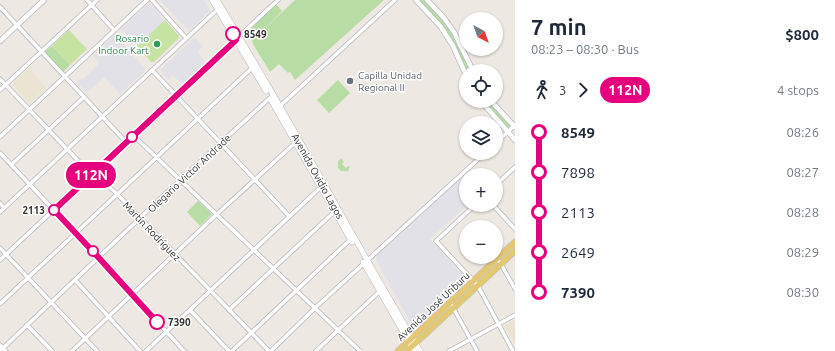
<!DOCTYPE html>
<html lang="en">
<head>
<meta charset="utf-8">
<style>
  body { margin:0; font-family:Ubuntu,sans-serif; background:#f2f2f3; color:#1f2937; height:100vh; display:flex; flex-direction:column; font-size:15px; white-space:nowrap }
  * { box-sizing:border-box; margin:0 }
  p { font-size:13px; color:#747a83 }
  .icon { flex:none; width:22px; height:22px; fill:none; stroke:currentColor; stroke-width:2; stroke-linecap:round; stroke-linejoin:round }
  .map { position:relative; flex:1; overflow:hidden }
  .side { display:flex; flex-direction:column; background:#fff; width:320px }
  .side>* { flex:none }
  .badge { padding:0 8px; border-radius:13px; font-size:14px; line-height:26px }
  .needle { width:26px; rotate:139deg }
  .controls { position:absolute; left:459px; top:12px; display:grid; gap:8px }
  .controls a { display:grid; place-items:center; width:44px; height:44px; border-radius:50%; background:#fff; box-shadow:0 1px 3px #0004; font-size:20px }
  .map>.badge { position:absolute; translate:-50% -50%; box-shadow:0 0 0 2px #fff }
  .legs { display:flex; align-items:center; gap:6px; height:44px; padding:0 16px; font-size:13px }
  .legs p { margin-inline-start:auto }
  .overview { display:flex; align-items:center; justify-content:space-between; height:68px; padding:0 16px }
  h1 { font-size:22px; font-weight:700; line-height:30px }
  ul { padding:0 16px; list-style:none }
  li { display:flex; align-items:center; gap:14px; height:40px; font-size:15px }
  li i { display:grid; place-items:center; width:6px; height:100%; margin:0 5px; background:currentColor }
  li i::after { content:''; width:10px; height:10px; margin:-5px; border:3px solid; border-radius:50%; background:#fff }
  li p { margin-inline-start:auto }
  li:first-child i { background:linear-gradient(#0000 50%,currentColor 0) }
  li:last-child i { background:linear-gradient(currentColor 50%,#0000 0) }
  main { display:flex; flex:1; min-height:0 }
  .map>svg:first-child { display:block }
</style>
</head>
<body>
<main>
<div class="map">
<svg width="515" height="351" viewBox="0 0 515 351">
  <rect width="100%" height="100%" fill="#ede8e1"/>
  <g fill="#e2e1e7">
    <polygon points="160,0 204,0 210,11 189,31"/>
    <polygon points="149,3 165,20 137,46 121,29"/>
    <polygon points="115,35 146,70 120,94 104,77 87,93 77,82 80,78 82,80 100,63 93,56"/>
    <polygon points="195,37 203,46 197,52 206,62 182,84 173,75 168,79 161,72 161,69"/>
    <polygon points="461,177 466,182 467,205 430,239 466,277 467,281 417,327 413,327 376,260 377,255"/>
  </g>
  <g fill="#ece4d3">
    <polygon points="29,68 46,88 30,103 12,84"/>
    <polygon points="515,320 515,344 504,326"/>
  </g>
  <g fill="#b8dda4">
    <polygon points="295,0 384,0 295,80 290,72 288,73 279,64 270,72 253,44 252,40 245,34 246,32 276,4 282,11 261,32"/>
    <polygon points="418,0 425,0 451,31 471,71 466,71 453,44"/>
    <polygon points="52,46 70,65 63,72 45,52"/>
    <polygon points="338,80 350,93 329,113 317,100"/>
    <polygon points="491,104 510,124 509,127 506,127 488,107"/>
    <polygon points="341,158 344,162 342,164 346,168 348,166 350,167 348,171 341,171 338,168 338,162"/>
    <polygon points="198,201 212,214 200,226 187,212"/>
  </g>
  <g fill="#c7e3a1">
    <polygon points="165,20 179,36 179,38 154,62 151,62 137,46"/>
    <polygon points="69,30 87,49 70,65 52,46"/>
  </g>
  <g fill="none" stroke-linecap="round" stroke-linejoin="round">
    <defs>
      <g id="minor">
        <polyline points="87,0 114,30"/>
        <polyline points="152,0 186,38"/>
        <polyline points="0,7 126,142"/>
        <polyline points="152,70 289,216"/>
        <polyline points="0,79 87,170 94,173 117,194 269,351"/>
        <polyline points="0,90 97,0"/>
        <polyline points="279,107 395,0"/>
        <polyline points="133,135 360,351"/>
        <polyline points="0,137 147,0"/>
        <polyline points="496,143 515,125"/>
        <polyline points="0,153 99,258 184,351"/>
        <polyline points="11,165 84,97"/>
        <polyline points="496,185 515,167"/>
        <polyline points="0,203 4,208"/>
        <polyline points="475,205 436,241 478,286 513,351"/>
        <polyline points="493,205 515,229"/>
        <polyline points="0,212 219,8"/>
        <polyline points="0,248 97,351"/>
        <polyline points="497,259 501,264 515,289"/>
        <polyline points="0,260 278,0"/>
        <polyline points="75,280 140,351"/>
        <polyline points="450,302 477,351"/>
        <polyline points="0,304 253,67"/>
        <polyline points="190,310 229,351"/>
        <polyline points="229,310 335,211"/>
        <polyline points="27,325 52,351"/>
        <polyline points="0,345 6,351"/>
        <polyline points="0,351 180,180 273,95"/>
        <polyline points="72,351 216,215 296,142"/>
        <polyline points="146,351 322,186"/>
        <polyline points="232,351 352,238"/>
        <polyline points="271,351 315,308 485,153"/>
        <polyline points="316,351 381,290"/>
        <polyline points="449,351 515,315"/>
      </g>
      <g id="tertiary">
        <polyline points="416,0 441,27 453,46 466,75"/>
        <polyline points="427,0 444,18 454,32 473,71"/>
        <polyline points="0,41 44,0"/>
        <polyline points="481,101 515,140"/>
        <polyline points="491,101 515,127"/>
      </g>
      <g id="secondary">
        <polyline points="212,0 266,91"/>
        <path d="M217 0C288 115 351 235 420 351"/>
        <polyline points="271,100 352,242"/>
        <polyline points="363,262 414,351"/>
      </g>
      <g id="primary">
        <polyline points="398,351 515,242"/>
        <polyline points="407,351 515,251"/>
      </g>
    </defs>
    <use href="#minor" stroke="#b5b7bf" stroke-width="5"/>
    <use href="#tertiary" stroke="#b5b7bf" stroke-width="6"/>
    <use href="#secondary" stroke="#b5b7bf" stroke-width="6"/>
    <use href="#primary" stroke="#c8c8c8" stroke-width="7"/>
    <use href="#minor" stroke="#fff" stroke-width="3.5"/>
    <use href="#tertiary" stroke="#fff" stroke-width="4.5"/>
    <use href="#secondary" stroke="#fff" stroke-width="5"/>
    <use href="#primary" stroke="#e3c871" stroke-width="5.5"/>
  </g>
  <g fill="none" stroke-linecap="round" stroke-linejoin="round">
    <defs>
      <polyline id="line-1" points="157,322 99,258 54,210 236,40 233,34"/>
    </defs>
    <use href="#line-1" stroke="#fff" stroke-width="9"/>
    <use href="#line-1" stroke="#e6007e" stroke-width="6"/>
  </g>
  <g fill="#fff" stroke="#e6007e" stroke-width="2">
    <circle cx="233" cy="34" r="7"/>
    <circle cx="132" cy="137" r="5"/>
    <circle cx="54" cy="210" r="5"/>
    <circle cx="93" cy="251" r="5"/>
    <circle cx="157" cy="322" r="7"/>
  </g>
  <circle fill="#2e9e5b" stroke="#fff" stroke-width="1.5" cx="157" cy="44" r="4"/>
  <circle fill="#6b7280" stroke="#fff" stroke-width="1.5" cx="350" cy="81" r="4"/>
  <g text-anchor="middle" stroke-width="3" stroke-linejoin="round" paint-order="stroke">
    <g font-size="10" font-weight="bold" fill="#2d2d2d" stroke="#fff" text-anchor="start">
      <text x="244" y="38">8549</text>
      <text x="45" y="214" text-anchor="end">2113</text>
      <text x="168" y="326">7390</text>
    </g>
    <g font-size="10" fill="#27864d" stroke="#fff" text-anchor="end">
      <text x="149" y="42">Rosario<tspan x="149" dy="12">Indoor Kart</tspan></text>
    </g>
    <g font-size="10" fill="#5b616d" stroke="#fff" text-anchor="start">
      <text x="358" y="79">Capilla Unidad<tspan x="358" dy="12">Regional II</tspan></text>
    </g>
    <g font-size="10" fill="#2d2d2d" stroke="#fff">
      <text transform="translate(189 173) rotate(-43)" y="4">Olegario Victor Andrade</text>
      <text transform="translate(318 176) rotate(61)" y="4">Avenida Ovidio Lagos</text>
      <text transform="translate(152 231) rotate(46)" y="4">Martín Rodríguez</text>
      <text transform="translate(433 306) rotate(-43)" y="4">Avenida José Uriburu</text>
    </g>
  </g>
</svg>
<div class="controls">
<a><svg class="needle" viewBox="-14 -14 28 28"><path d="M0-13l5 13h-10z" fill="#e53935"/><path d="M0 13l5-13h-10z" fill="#747a83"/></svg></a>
<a><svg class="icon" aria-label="locate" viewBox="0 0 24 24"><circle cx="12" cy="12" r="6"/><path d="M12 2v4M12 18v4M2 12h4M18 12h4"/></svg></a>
<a><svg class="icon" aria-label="layers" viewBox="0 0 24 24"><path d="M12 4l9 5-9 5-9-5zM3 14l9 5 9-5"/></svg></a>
<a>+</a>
<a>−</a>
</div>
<b class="badge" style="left:91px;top:175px;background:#e6007e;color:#fff">112N</b>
</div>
<section class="side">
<div class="overview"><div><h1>7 min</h1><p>08:23 – 08:30 · Bus</p></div><b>$800</b></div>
<div class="legs"><svg class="icon" aria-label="walk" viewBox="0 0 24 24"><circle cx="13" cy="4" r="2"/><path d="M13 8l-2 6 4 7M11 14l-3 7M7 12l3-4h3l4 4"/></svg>3<svg class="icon" aria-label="forward" viewBox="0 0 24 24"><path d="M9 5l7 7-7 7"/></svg><b class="badge" style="background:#e6007e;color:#fff">112N</b><p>4 stops</p></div>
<ul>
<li><i style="color:#e6007e"></i><b>8549</b><p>08:26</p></li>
<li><i style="color:#e6007e"></i><span>7898</span><p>08:27</p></li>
<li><i style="color:#e6007e"></i><span>2113</span><p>08:28</p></li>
<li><i style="color:#e6007e"></i><span>2649</span><p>08:29</p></li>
<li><i style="color:#e6007e"></i><b>7390</b><p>08:30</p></li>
</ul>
</section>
</main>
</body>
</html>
